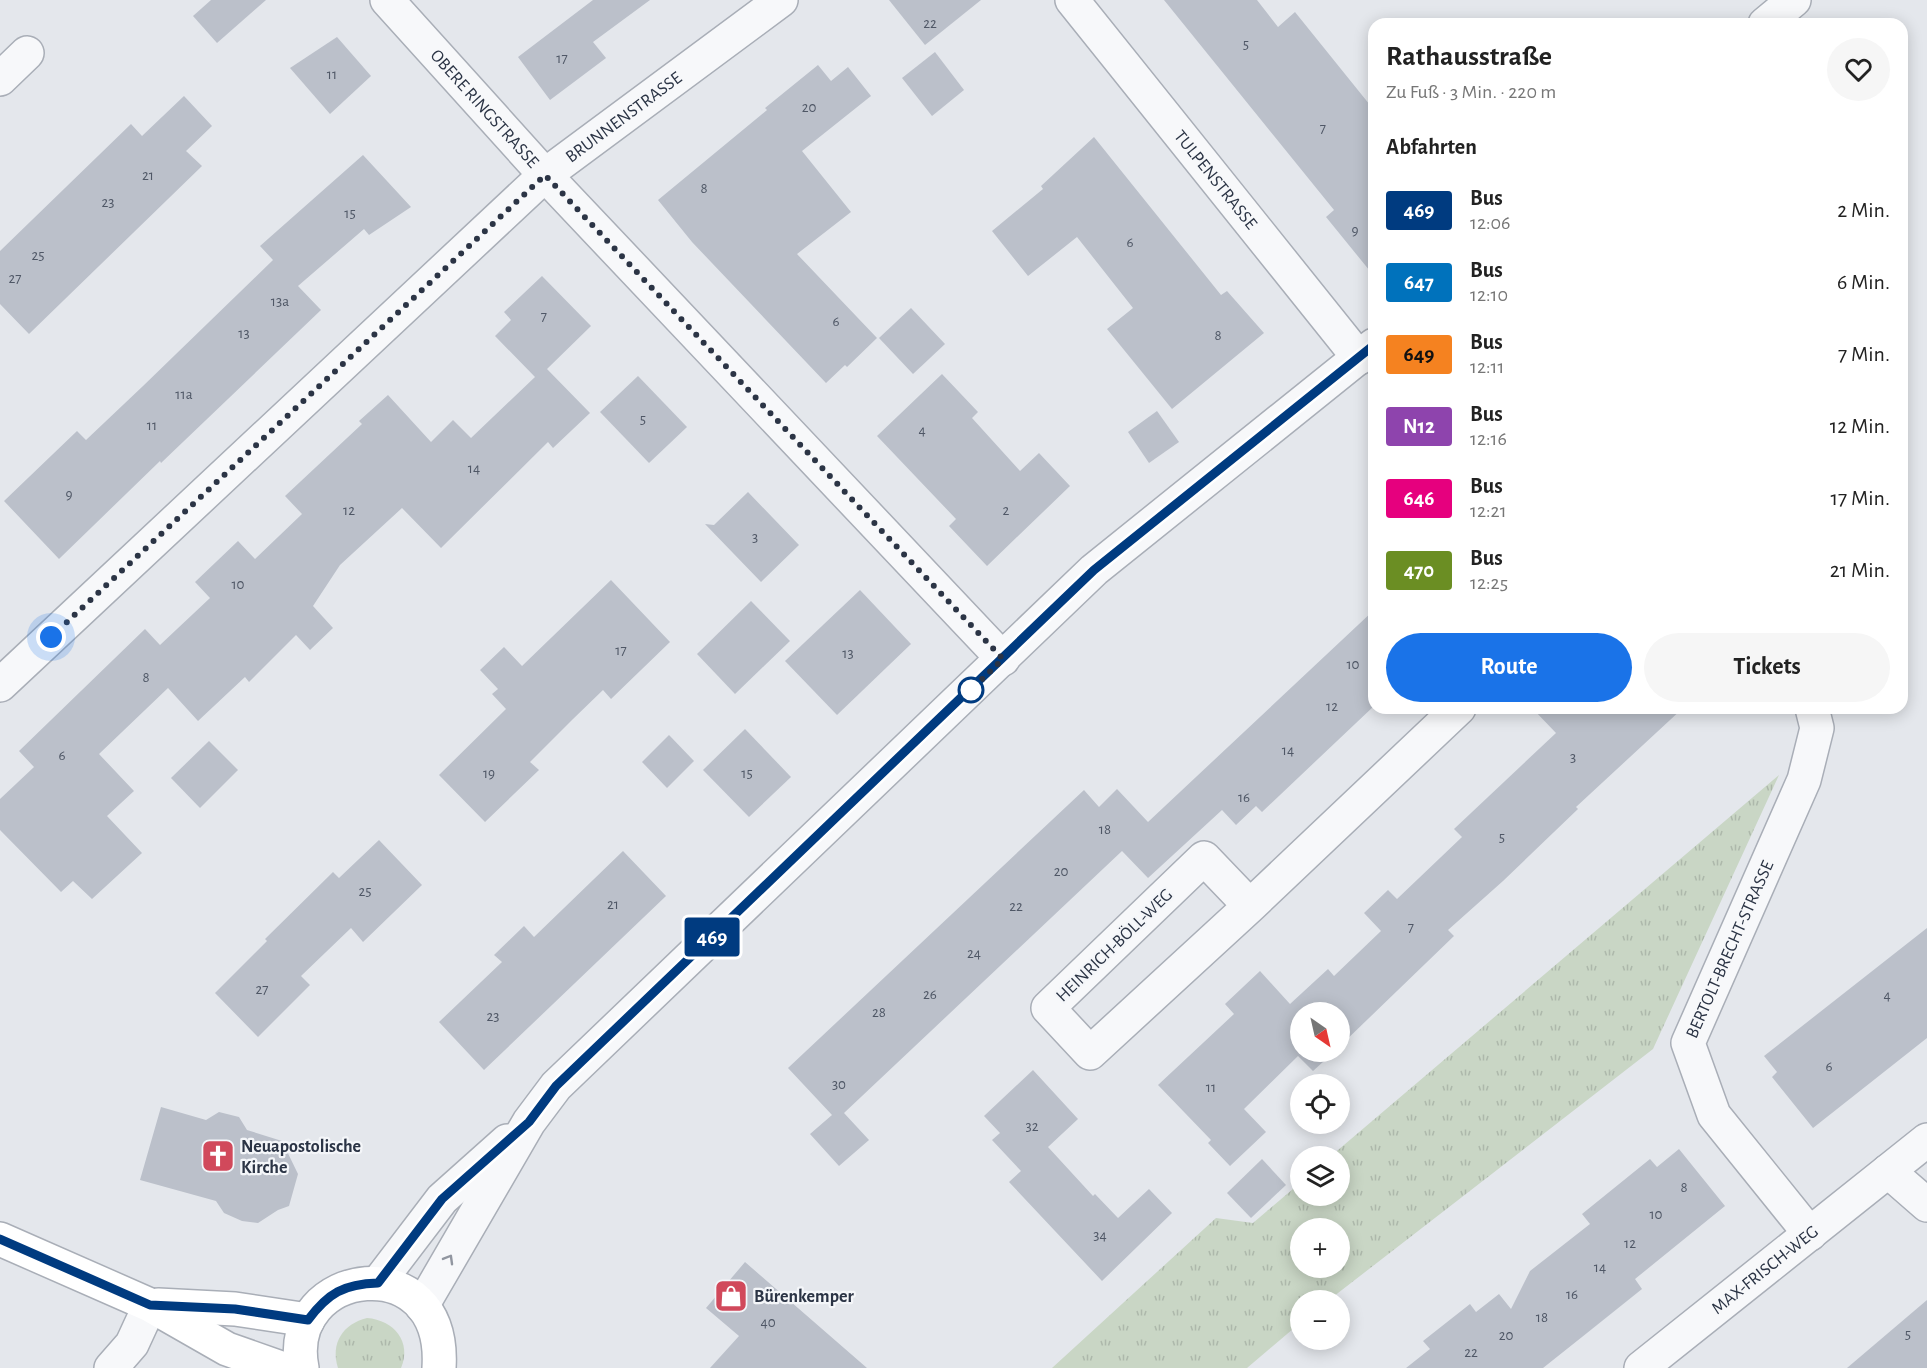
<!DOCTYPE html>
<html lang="de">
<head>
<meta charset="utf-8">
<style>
  body { margin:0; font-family:"Alegreya Sans",sans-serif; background:#f6f6f6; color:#222; height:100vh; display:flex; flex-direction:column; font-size:22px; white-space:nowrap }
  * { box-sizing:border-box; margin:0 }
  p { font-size:20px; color:#767676 }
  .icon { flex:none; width:33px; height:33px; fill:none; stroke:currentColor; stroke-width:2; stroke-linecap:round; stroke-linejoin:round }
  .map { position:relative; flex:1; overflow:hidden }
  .details { position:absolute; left:1368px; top:18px; width:540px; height:696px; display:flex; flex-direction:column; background:#fff; border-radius:18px; box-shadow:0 3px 15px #0003 }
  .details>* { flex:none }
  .badge { padding:0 12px; border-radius:4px; font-size:21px; line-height:39px }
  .needle { width:39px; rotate:146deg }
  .controls { position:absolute; left:1290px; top:1002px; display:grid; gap:12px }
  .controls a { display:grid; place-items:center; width:60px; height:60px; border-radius:50%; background:#fff; box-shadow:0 3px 15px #0003; font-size:30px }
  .you { position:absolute; width:30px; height:30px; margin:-15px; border:4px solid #fff; border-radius:50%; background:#1a73e8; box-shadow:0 0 0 9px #1a73e833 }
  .map>.badge { position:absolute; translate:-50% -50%; box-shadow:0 0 0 3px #fff }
  h2 { padding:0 18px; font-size:22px; line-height:54px }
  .round { display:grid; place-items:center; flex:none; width:63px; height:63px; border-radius:32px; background:#f6f6f6 }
  .summary { display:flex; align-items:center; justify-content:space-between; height:102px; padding:0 18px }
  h1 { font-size:28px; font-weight:700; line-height:45px }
  .cta { display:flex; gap:12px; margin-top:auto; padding:12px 18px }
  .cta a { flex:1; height:69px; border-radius:36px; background:#1a73e8; color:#fff; font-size:24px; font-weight:700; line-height:69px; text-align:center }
  .cta a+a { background:#f6f6f6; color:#222 }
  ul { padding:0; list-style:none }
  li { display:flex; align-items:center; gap:18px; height:72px; padding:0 18px }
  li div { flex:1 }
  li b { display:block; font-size:22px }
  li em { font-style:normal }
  li .badge { min-width:66px; font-weight:700; text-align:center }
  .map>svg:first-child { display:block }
</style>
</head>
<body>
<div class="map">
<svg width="1927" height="1368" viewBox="0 0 1927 1368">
  <defs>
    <pattern id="grass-tufts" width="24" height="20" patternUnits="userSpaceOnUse" patternTransform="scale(1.5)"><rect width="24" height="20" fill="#c9d6c5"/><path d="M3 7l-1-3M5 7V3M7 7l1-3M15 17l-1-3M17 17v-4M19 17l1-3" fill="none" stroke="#adb8ab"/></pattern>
  </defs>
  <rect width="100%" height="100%" fill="#e4e7ec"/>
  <g fill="url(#grass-tufts)" fill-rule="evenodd">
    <path d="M1779 775 1653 1049 1329 1300H1300V1323L1247 1368H1052L1216 1218 1253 1223 1300 1183V1196H1340V1156H1331ZM1300 1228H1340V1268H1300Z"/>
    <path d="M367 1318C394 1320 412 1342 401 1368H338C330 1343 343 1324 367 1318Z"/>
  </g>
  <g fill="#bbc0ca">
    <polygon points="211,0 266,0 217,43 193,16"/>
    <polygon points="593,0 650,0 593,42 606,58 550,100 518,57"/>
    <polygon points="889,0 981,0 925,45"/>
    <polygon points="1164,0 1257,0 1278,27 1295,12 1374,110 1374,276 1326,217 1334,210"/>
    <polygon points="337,37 371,76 330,114 290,68"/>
    <polygon points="935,52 964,90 932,116 902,78"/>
    <polygon points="818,65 831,81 848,67 871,96 802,151 851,212 797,254 877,338 847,367 845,365 826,383 692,242 658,200 767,110 765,108"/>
    <polygon points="184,96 212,126 186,151 202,166 29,334 0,304 0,251 131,124 142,136"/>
    <polygon points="1094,137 1221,295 1227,291 1264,333 1172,409 1107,329 1133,308 1077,237 1028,276 992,231 1043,189 1041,186"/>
    <polygon points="363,155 411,207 369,235 364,229 298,286 321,310 161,463 160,461 59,559 4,501 77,431 86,440 143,386 273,260 260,246"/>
    <polygon points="542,276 591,326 547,369 590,413 553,448 548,442 441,548 402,508 340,565 313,606 333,628 310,650 296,635 249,682 245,677 198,721 168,688 99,754 134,791 107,816 142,853 92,899 73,881 61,892 0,830 0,799 34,767 19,751 145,629 160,645 210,598 195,582 238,541 255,559 302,514 285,496 362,424 359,421 388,395 431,442 453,420 471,438 535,377 495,336 511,320 504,312"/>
    <polygon points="911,308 945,344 913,374 879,338"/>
    <polygon points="942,374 978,412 972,418 1020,471 1039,453 1070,486 987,566 949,526 956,519 877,436"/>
    <polygon points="638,376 687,427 649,463 600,412"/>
    <polygon points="1157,411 1179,442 1149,463 1128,432"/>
    <polygon points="748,492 799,545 761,582 705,524 714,525"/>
    <polygon points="611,580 670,642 611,699 603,690 573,719 530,762 539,770 485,822 439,775 506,709 492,694 498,689 480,670 504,647 522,666"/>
    <polygon points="860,590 911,644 837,715 785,661"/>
    <polygon points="751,601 790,641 735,694 697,654"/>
    <polygon points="1374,610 1374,706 1262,812 1256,806 1236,825 1222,810 1148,878 1122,851 844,1113 869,1140 839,1166 810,1134 832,1115 788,1068 1084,790 1099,807 1117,789 1148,822"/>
    <polygon points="1532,708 1683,708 1576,807 1578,809 1503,881 1448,930 1454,936 1340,1046 1340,1012 1300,1012 1300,1052 1334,1052 1313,1071 1298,1056 1244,1109 1266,1132 1230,1166 1208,1143 1211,1140 1158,1085 1234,1014 1225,1004 1260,971 1290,1004 1328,969 1334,976 1381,931 1364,913 1388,890 1397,899 1462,837 1454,829 1556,733"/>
    <polygon points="745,729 791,777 749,817 703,770"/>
    <polygon points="669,735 694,761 667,788 642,762"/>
    <polygon points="209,741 238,770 200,808 171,778"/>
    <polygon points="379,840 422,885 363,942 351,928 301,976 310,985 258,1037 215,993 267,941 265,939 333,872 339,878"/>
    <polygon points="623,851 666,896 484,1070 439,1022 502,962 494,955 524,926 534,937"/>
    <polygon points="1927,928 1927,1038 1813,1128 1772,1077 1777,1072 1764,1056"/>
    <polygon points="1033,1070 1078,1119 1048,1147 1093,1196 1095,1194 1118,1218 1149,1189 1172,1213 1102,1281 1009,1182 1021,1171 992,1140 1000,1133 984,1116"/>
    <polygon points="161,1107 206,1120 219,1112 239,1117 247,1130 282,1141 298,1174 289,1206 278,1210 258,1223 242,1221 224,1213 216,1201 140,1180"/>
    <polygon points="1679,1149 1725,1206 1635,1279 1642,1289 1582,1337 1543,1368 1406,1368 1430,1349 1423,1341 1470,1304 1476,1312 1499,1294 1511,1309 1530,1271 1590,1224 1582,1214 1650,1159 1657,1167"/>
    <polygon points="1262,1159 1286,1185 1251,1218 1227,1193"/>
    <polygon points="745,1262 867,1368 710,1368 739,1336 706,1308"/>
    <polygon points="1927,1300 1927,1368 1847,1368"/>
  </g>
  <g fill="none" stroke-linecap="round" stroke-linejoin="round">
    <defs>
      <g id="minor">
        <path id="s1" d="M387 0 545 175 1003 659"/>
        <path id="s2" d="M1072 0 1359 358"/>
        <polyline points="1765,24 1794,0"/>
        <polyline points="0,79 27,53"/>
        <path id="s3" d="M0 685 545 175 781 0"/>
        <polyline points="1250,906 1204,858 1048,1008 1090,1053 1250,906 1459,708"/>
        <polyline points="1888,1171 1927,1205"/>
        <path id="s4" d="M1810 1234 1714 1115 1688 1043 1804 780 1817 728 1812 708"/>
        <polyline points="378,1283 442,1199 507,1141"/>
        <polyline points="422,1306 529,1122 556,1086 1094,570 1374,345"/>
        <polyline points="111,1368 132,1344 150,1305"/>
        <path id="s5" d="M1641 1368 1927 1140"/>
      </g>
      <g id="secondary">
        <polyline points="0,1239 150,1305 227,1349 281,1368"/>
        <polyline points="158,1305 235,1309 308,1320"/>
        <path d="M302 1368C282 1267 447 1244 439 1368"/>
      </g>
    </defs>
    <use href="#minor" stroke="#a9aeb7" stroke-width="36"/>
    <use href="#secondary" stroke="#a9aeb7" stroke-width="36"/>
    <use href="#minor" stroke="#f7f8fa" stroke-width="33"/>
    <use href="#secondary" stroke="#fff" stroke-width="33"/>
  </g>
  <defs><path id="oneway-chevron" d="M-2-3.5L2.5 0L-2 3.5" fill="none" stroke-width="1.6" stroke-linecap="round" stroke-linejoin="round" transform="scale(1.5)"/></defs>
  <use stroke="#9196a0" href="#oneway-chevron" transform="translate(449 1259) rotate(-60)"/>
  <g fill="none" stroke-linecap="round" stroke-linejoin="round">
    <defs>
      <path id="line" d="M0 1239 150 1305 235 1309 308 1320C328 1293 344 1284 378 1283L442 1199 529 1122 556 1086 1094 570 1374 345"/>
    </defs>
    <use href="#line" stroke="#fff" stroke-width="14"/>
    <use href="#line" stroke="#003b80" stroke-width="9"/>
    <polyline stroke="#2b3445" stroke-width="6" stroke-dasharray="0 10.8" points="51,637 545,175 1003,659 971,690"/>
  </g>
  <defs>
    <symbol id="church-square" viewBox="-11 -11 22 22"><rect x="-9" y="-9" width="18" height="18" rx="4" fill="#d1495b" stroke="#f4f6f9"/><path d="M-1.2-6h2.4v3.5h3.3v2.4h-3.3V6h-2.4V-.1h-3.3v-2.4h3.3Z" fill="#fff"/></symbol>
    <symbol id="shop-square" viewBox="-11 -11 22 22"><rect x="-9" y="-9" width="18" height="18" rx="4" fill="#d1495b" stroke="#f4f6f9"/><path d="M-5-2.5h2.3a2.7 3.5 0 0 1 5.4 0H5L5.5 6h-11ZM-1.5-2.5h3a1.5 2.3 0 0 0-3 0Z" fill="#fff"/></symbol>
  </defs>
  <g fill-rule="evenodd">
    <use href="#church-square" x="199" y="1137" width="38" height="38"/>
    <use href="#shop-square" x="712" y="1277" width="38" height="38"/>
  </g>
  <circle fill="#fff" stroke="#003b80" stroke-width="3" cx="971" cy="690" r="12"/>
  <g text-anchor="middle" stroke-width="4.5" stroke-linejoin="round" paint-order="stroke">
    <g font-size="15" fill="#4f5766">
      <text x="930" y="28">22</text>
      <text x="1246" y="49">5</text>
      <text x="562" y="63">17</text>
      <text x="332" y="79">11</text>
      <text x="809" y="112">20</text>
      <text x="1323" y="133">7</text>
      <text x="148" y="180">21</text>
      <text x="704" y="193">8</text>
      <text x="108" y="207">23</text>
      <text x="350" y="218">15</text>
      <text x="1355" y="235">9</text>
      <text x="1130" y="247">6</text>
      <text x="38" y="260">25</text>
      <text x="15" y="283">27</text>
      <text x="280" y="306">13a</text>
      <text x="544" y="321">7</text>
      <text x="836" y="326">6</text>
      <text x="244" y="338">13</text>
      <text x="1218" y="340">8</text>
      <text x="184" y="399">11a</text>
      <text x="643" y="424">5</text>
      <text x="152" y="430">11</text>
      <text x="922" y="435">4</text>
      <text x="474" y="473">14</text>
      <text x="69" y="499">9</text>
      <text x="349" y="515">12</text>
      <text x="1006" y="515">2</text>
      <text x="755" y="542">3</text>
      <text x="238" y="589">10</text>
      <text x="621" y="655">17</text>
      <text x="848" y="658">13</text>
      <text x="1353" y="669">10</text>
      <text x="146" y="682">8</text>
      <text x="1332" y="711">12</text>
      <text x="1288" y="755">14</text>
      <text x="62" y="760">6</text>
      <text x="1573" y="762">3</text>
      <text x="489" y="778">19</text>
      <text x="747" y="778">15</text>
      <text x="1244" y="802">16</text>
      <text x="1105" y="834">18</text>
      <text x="1502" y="842">5</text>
      <text x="1061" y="876">20</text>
      <text x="365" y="896">25</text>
      <text x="613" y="909">21</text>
      <text x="1016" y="911">22</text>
      <text x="1411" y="932">7</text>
      <text x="974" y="958">24</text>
      <text x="262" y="994">27</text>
      <text x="930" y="999">26</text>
      <text x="1887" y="1000">4</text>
      <text x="879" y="1017">28</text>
      <text x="493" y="1021">23</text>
      <text x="1829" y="1071">6</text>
      <text x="839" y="1089">30</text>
      <text x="1211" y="1092">11</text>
      <text x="1032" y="1131">32</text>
      <text x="1684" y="1192">8</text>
      <text x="1656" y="1219">10</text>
      <text x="1100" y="1240">34</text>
      <text x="1630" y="1248">12</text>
      <text x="1600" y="1272">14</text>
      <text x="1572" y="1299">16</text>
      <text x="1542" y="1322">18</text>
      <text x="768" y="1327">40</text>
      <text x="1908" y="1339">5</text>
      <text x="1506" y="1340">20</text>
      <text x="1471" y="1357">22</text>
    </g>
    <g font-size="18" fill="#2b3445" stroke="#f4f6f9">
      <text dy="6" stroke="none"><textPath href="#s1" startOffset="146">OBERE RINGSTRASSE</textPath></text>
      <text dy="6" stroke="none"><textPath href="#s3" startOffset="844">BRUNNENSTRASSE</textPath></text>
      <text dy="6" stroke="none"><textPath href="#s2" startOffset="230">TULPENSTRASSE</textPath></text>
      <text transform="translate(1114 945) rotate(-44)" y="6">HEINRICH-BÖLL-WEG</text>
      <text dy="6" stroke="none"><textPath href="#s4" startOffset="332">BERTOLT-BRECHT-STRASSE</textPath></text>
      <text dy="6" stroke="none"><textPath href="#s5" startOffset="158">MAX-FRISCH-WEG</textPath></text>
    </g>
    <g font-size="18" font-weight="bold" fill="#2b3445" stroke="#f4f6f9" text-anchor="start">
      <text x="241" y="1152">Neuapostolische<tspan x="241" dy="21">Kirche</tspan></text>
      <text x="754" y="1302">Bürenkemper</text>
    </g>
  </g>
</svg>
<div class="controls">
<a><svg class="needle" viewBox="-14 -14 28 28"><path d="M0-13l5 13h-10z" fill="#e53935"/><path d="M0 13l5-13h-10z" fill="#767676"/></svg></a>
<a><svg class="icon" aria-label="locate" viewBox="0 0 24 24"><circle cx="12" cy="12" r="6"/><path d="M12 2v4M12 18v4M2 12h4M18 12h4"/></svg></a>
<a><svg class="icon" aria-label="layers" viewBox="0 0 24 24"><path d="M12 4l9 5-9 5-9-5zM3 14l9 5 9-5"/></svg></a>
<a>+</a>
<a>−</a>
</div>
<div class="you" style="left:51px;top:637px"></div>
<b class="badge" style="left:712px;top:937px;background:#003b80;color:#fff">469</b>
<section class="details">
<div class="summary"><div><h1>Rathausstraße</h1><p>Zu Fuß · 3 Min. · 220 m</p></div><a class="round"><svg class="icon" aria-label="heart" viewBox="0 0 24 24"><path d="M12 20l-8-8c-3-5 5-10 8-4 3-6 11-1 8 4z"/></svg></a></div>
<h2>Abfahrten</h2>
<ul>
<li><span class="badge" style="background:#003b80;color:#fff">469</span><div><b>Bus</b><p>12:06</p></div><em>2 Min.</em></li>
<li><span class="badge" style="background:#0072bc;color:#fff">647</span><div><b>Bus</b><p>12:10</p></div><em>6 Min.</em></li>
<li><span class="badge" style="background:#f58220;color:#111">649</span><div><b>Bus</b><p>12:11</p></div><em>7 Min.</em></li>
<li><span class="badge" style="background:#8e44ad;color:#fff">N12</span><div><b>Bus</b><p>12:16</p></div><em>12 Min.</em></li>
<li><span class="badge" style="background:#e6007e;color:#fff">646</span><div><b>Bus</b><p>12:21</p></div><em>17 Min.</em></li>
<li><span class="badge" style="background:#6b8e23;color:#fff">470</span><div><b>Bus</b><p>12:25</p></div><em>21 Min.</em></li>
</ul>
<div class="cta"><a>Route</a><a>Tickets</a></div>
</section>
</div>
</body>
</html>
